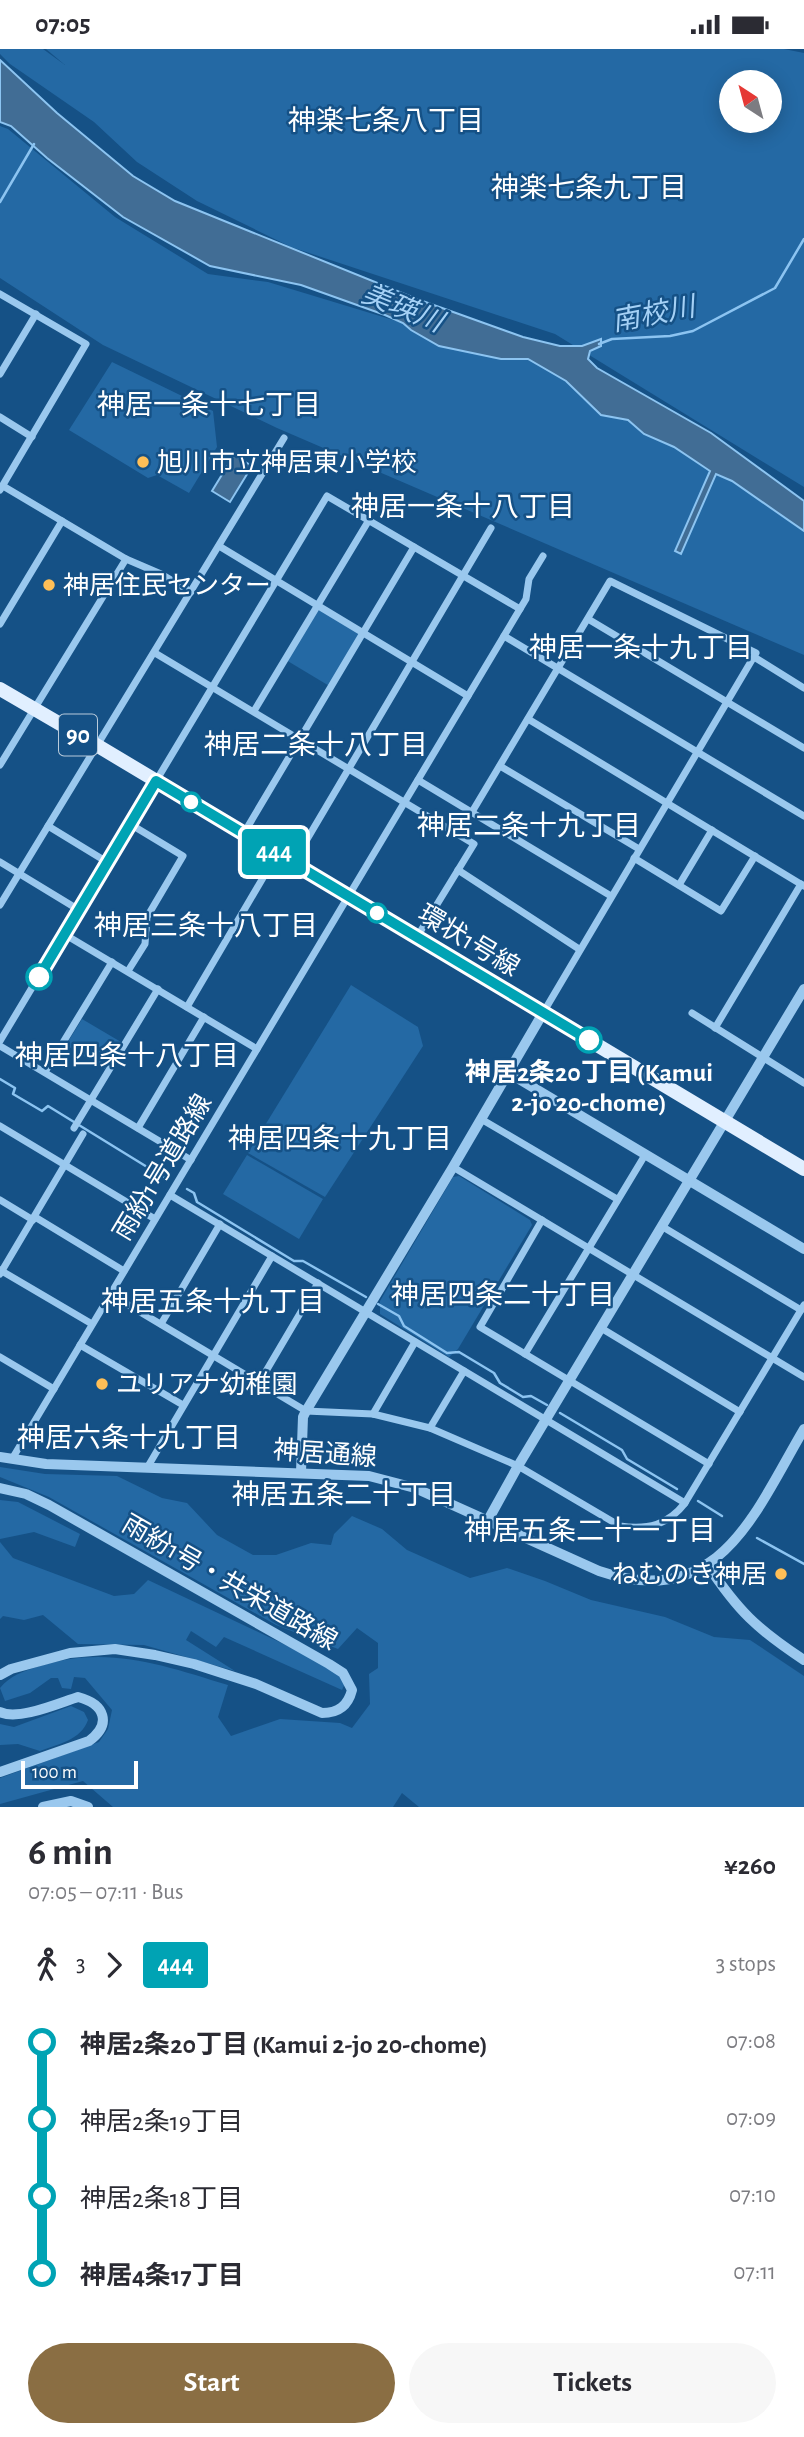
<!DOCTYPE html>
<html lang="en">
<head>
<meta charset="utf-8">
<style>
  body { margin:0; font-family:"Alegreya Sans","Noto Sans JP",sans-serif; background:#f7f7f7; color:#2b2b33; height:100vh; display:flex; flex-direction:column; font-size:26px; white-space:nowrap }
  * { box-sizing:border-box; margin:0 }
  p { font-size:23px; color:#7c7c81 }
  .icon { flex:none; width:38px; height:38px; fill:none; stroke:currentColor; stroke-width:2; stroke-linecap:round; stroke-linejoin:round }
  .map { position:relative; height:1758px; overflow:hidden }
  .sheet { display:flex; flex-direction:column; background:#fff; flex:1 }
  .sheet>* { flex:none }
  .badge { padding:0 14px; border-radius:5px; font-size:24px; line-height:46px }
  .needle { width:46px; rotate:324deg }
  .tools { position:absolute; left:719px; top:21px; display:grid; gap:14px }
  .tools a { display:grid; place-items:center; width:63px; height:63px; border-radius:50%; background:#fff; box-shadow:0 4px 18px #0003; font-size:35px }
  .scale { position:absolute; left:21px; bottom:18px; width:117px; box-sizing:border-box; padding-left:7px; border:4px solid #fff; border-top:0; font-size:19px; line-height:24px; white-space:nowrap; color:#fff; -webkit-text-stroke:5px #155186; paint-order:stroke }
  .map>.badge { position:absolute; translate:-50% -50%; box-shadow:0 0 0 4px #fff }
  .legs { display:flex; align-items:center; gap:10px; height:77px; padding:0 28px; font-size:23px }
  .legs p { margin-inline-start:auto }
  .head { display:flex; align-items:center; justify-content:space-between; height:119px; padding:0 28px }
  h1 { font-size:38px; font-weight:700; line-height:52px }
  .cta { display:flex; gap:14px; margin-top:auto; padding:14px 28px }
  .cta a { flex:1; height:80px; border-radius:42px; background:#8a6e43; color:#fff; font-size:28px; font-weight:700; line-height:80px; text-align:center }
  .cta a+a { background:#f7f7f7; color:#2b2b33 }
  ul { padding:0 28px; list-style:none }
  li { display:flex; align-items:center; gap:24px; height:77px; font-size:26px }
  li i { display:grid; place-items:center; width:10px; height:100%; margin:0 9px; background:currentColor }
  li i::after { content:''; width:18px; height:18px; margin:-9px; border:5px solid; border-radius:50%; background:#fff }
  li p { margin-inline-start:auto }
  li:first-child i { background:linear-gradient(#0000 50%,currentColor 0) }
  li:last-child i { background:linear-gradient(currentColor 50%,#0000 0) }
  .status { display:flex; justify-content:space-between; align-items:center; height:49px; padding:0 35px; background:#fff; direction:ltr }
  .status svg { height:19px; fill:currentColor }
  .map>svg:first-child { display:block }
</style>
</head>
<body>
<div class="status"><b>07:05</b><svg viewBox="0 0 49 12"><path d="M0 12V9h3v3zM5 12V6h3v6zM10 12V3h3v9zM15 12V0h3v12zM26 1h20v11H26zM47 4h2v5h-2z"/></svg></div>
<div class="map">
<svg width="804" height="1758" viewBox="0 0 804 1758">
  <rect width="100%" height="100%" fill="#155186"/>
  <g fill="#2469a4" fill-rule="evenodd">
    <path d="M0 0H43L65 16 46 0H784L804 4V438L555 285 291 198 197 152 137 113 94 73 10 15 0 5ZM732 33H770V72H732Z"/>
    <polygon points="0,77 8,80 115,168 208,225 268,233 403,274 411,281 439,297 501,310 528,310 566,332 582,349 618,370 628,371 644,385 674,398 716,424 732,432 804,482 804,606 277,379 103,296 0,229"/>
    <polygon points="112,313 213,362 217,398 189,444 157,426 148,429 69,381"/>
    <polygon points="319,557 364,584 331,638 286,611"/>
    <polygon points="351,936 418,978 423,997 325,1148 248,1104"/>
    <polygon points="82,970 121,993 105,1020 66,996"/>
    <polygon points="247,1106 323,1150 299,1190 223,1145"/>
    <polygon points="459,1127 530,1171 532,1176 458,1300 449,1308 380,1265 380,1252 453,1128"/>
    <path d="M0 1418 45 1425 117 1427 162 1449 187 1454 217 1486 253 1506H276L311 1494 331 1496 334 1485 352 1467 382 1480 407 1501 470 1529 507 1519 545 1532 591 1551 665 1568 714 1588 750 1591 804 1627V1758H419L402 1744 393 1758H113L83 1732 0 1755V1729L99 1693 108 1680 112 1661 85 1629 74 1628 71 1640 62 1639 58 1629H51L30 1644 5 1652 0 1639C11 1626 22 1623 37 1618 106 1595 162 1616 228 1636L218 1668 231 1687 280 1670 340 1674 352 1679 370 1655 369 1625 378 1619V1594L357 1579 338 1600 276 1576 49 1448 0 1428Z"/>
    <polygon points="0,1451 18,1453 80,1485 75,1498 34,1483 0,1490"/>
    <polygon points="0,1493 13,1509 114,1547 134,1545 148,1531 349,1626 342,1641 224,1588 216,1598 191,1582 186,1591 235,1622 144,1596 78,1595 43,1566 24,1571 3,1567 0,1570"/>
    <path d="M71 1657 84 1663 88 1671C81 1691 58 1695 40 1702L18 1695 0 1696V1675L14 1678Z"/>
  </g>
  <g fill="#416d95" stroke="#8cc4f1" stroke-width="2">
    <polygon points="0,11 57,64 133,127 175,152 417,250 523,288 560,297 582,297 601,290 601,297 590,302 588,310 597,319 711,384 804,452 804,482 732,432 716,425 681,505 675,502 710,422 674,398 644,385 628,371 601,366 566,332 528,310 501,310 439,297 411,281 403,274 385,266 301,236 210,217 123,168 47,109 11,77 0,73"/>
    <polygon points="234,406 252,417 230,453 212,442"/>
  </g>
  <g fill="none" stroke-linecap="round" stroke-linejoin="round">
    <g stroke="#8cc4f1" stroke-width="2.5">
      <polyline points="0,153 34,95"/>
      <polyline points="599,295 612,290 670,287 693,282 775,239 804,190"/>
      <polyline points="0,1030 15,1039 13,1045 42,1062 48,1057 165,1129"/>
      <polyline points="187,1140 194,1144 197,1153 294,1212 303,1212 366,1248"/>
      <polyline points="378,1255 399,1267 404,1277 447,1304 459,1303 494,1324 500,1334 523,1348 531,1347 547,1356"/>
      <polyline points="560,1364 622,1401 627,1410 677,1440"/>
      <polyline points="698,1452 722,1467"/>
      <polyline points="757,1489 804,1515"/>
    </g>
    <g stroke="#9ac8ee" stroke-width="7">
      <polyline points="0,245 86,295 0,441"/>
      <polyline points="0,325 36,265"/>
      <polyline points="0,368 32,388"/>
      <polyline points="3,437 126,510 161,525 191,543"/>
      <polyline points="219,497 468,647"/>
      <polyline points="588,570 804,699"/>
      <polyline points="0,575 62,472"/>
      <polyline points="504,587 804,767"/>
      <polyline points="155,604 474,795 417,888"/>
      <polyline points="754,608 804,639"/>
      <polyline points="254,662 369,471"/>
      <polyline points="528,670 804,837"/>
      <polyline points="0,716 126,510"/>
      <polyline points="500,717 639,800"/>
      <polyline points="418,731 611,847"/>
      <polyline points="472,763 610,532 756,604 543,964"/>
      <polyline points="48,777 107,813"/>
      <polyline points="244,784 414,498"/>
      <polyline points="634,809 721,862 755,807"/>
      <polyline points="0,813 79,861"/>
      <polyline points="293,814 491,479"/>
      <polyline points="458,821 579,900"/>
      <polyline points="679,836 712,781"/>
      <polyline points="0,856 284,389"/>
      <polyline points="64,885 257,1000"/>
      <polyline points="128,922 145,895 147,868 183,807 130,775"/>
      <polyline points="187,958 277,805"/>
      <polyline points="692,964 804,1034"/>
      <polyline points="715,979 801,835"/>
      <polyline points="0,992 327,447 520,560"/>
      <polyline points="0,997 191,1111"/>
      <polyline points="45,1023 112,913"/>
      <polyline points="481,1070 617,1150"/>
      <polyline points="0,1077 155,1170"/>
      <polyline points="74,1079 158,940"/>
      <polyline points="138,1079 204,968"/>
      <polyline points="453,1118 804,1328"/>
      <polyline points="170,1146 685,1454"/>
      <polyline points="0,1151 33,1171"/>
      <polyline points="35,1168 124,1222"/>
      <polyline points="542,1171 480,1278 709,1415"/>
      <polyline points="663,1178 801,1261"/>
      <polyline points="0,1221 92,1275"/>
      <polyline points="0,1225 83,1085"/>
      <path d="M110 1245 306 1362 373 1365 430 1379 518 1417 620 1477C648 1481 668 1476 685 1454L804 1256"/>
      <polyline points="161,1275 220,1175"/>
      <polyline points="601,1279 740,1363"/>
      <polyline points="80,1296 183,1356"/>
      <polyline points="525,1305 645,1106"/>
      <polyline points="0,1308 54,1340"/>
      <polyline points="259,1334 318,1234"/>
      <polyline points="373,1365 415,1293"/>
      <polyline points="430,1379 464,1322"/>
      <polyline points="12,1410 520,560 526,550 529,530 543,507"/>
      <polyline points="147,1419 272,1207"/>
    </g>
    <g stroke="#9ac8ee" stroke-width="10">
      <polyline points="509,1024 804,1200"/>
      <path d="M0 1408 46 1415 369 1427 415 1439 599 1522C719 1563 754 1465 804 1380"/>
      <polyline points="301,1423 303,1368 306,1362 453,1118 543,964"/>
      <path d="M0 1439 26 1445 49 1456 329 1615 343 1624 352 1641C348 1657 338 1664 322 1664L256 1635 194 1615 155 1606 115 1600 70 1604 11 1620 0 1626"/>
      <polyline points="487,1473 518,1417 804,940"/>
      <path d="M707 1515C738 1562 757 1580 804 1611"/>
      <path d="M0 1663C18 1672 59 1654 78 1648 105 1655 112 1675 89 1692L0 1723"/>
      <polyline points="43,1758 71,1752 88,1758"/>
    </g>
    <polyline stroke="#e1efff" stroke-width="14" points="0,640 98,697 804,1120"/>
  </g>
  <g fill="none" stroke-linecap="round" stroke-linejoin="round">
    <defs>
      <polyline id="line-1" points="39,928 156,732 589,991"/>
    </defs>
    <use href="#line-1" stroke="#fff" stroke-width="16"/>
    <use href="#line-1" stroke="#00a3b4" stroke-width="10"/>
  </g>
  <g fill="#ffbf57" stroke="#155186" stroke-width="2.5">
    <circle cx="143" cy="413" r="7"/>
    <circle cx="49" cy="536" r="7"/>
    <circle cx="102" cy="1335" r="7"/>
    <circle cx="781" cy="1525" r="7"/>
  </g>
  <g fill="#fff" stroke="#00a3b4" stroke-width="3.5">
    <circle cx="191" cy="753" r="9"/>
    <circle cx="377" cy="864" r="9"/>
    <circle cx="39" cy="928" r="12"/>
    <circle cx="589" cy="991" r="12"/>
  </g>
  <g text-anchor="middle" stroke-width="5" stroke-linejoin="round" paint-order="stroke">
    <rect fill="#155186" stroke="#b9cbdb" stroke-width="2" x="59" y="665.5" width="38" height="41" rx="5"/>
    <g font-size="24" font-weight="bold" fill="#fff">
      <text x="78" y="694">90</text>
    </g>
    <g font-size="26" fill="#fff" stroke="#155186" text-anchor="start">
      <text x="157" y="422">旭川市立神居東小学校</text>
      <text x="63" y="545">神居住民センター</text>
      <text x="116" y="1344">ユリアナ幼稚園</text>
      <text x="767" y="1534" text-anchor="end">ねむのき神居</text>
    </g>
    <g font-size="26" fill="#fff" stroke="#155186">
      <text transform="translate(469 891) rotate(31)" y="9">環状1号線</text>
      <text transform="translate(162 1118) rotate(-59)" y="9">雨紛1号道路線</text>
      <text transform="translate(325 1404) rotate(4)" y="9">神居通線</text>
      <text transform="translate(230 1533) rotate(30)" y="9">雨紛1号・共栄道路線</text>
    </g>
    <g font-size="26" font-weight="bold" fill="#fff" stroke="#155186">
      <text x="589" y="1032">神居2条20丁目 (Kamui<tspan x="589" dy="30">2-jo 20-chome)</tspan></text>
    </g>
    <g font-size="28" fill="#fff" stroke="#155186">
      <text x="386" y="81">神楽七条八丁目</text>
      <text x="589" y="148">神楽七条九丁目</text>
      <text x="209" y="365">神居一条十七丁目</text>
      <text x="463" y="467">神居一条十八丁目</text>
      <text x="641" y="608">神居一条十九丁目</text>
      <text x="316" y="705">神居二条十八丁目</text>
      <text x="529" y="786">神居二条十九丁目</text>
      <text x="206" y="886">神居三条十八丁目</text>
      <text x="127" y="1016">神居四条十八丁目</text>
      <text x="340" y="1099">神居四条十九丁目</text>
      <text x="503" y="1255">神居四条二十丁目</text>
      <text x="213" y="1262">神居五条十九丁目</text>
      <text x="129" y="1398">神居六条十九丁目</text>
      <text x="344" y="1455">神居五条二十丁目</text>
      <text x="590" y="1491">神居五条二十一丁目</text>
    </g>
    <g font-size="28" font-style="italic" fill="#a5d1f6" stroke="#155186">
      <text transform="translate(403 258) rotate(22)" y="10">美瑛川</text>
      <text transform="translate(653 264) rotate(-11)" y="10">南校川</text>
    </g>
  </g>
</svg>
<div class="tools">
<a><svg class="needle" viewBox="-14 -14 28 28"><path d="M0-13l5 13h-10z" fill="#e53935"/><path d="M0 13l5-13h-10z" fill="#7c7c81"/></svg></a>
</div>
<div class="scale">100 m</div>
<b class="badge" style="left:274px;top:803px;background:#00a3b4;color:#fff">444</b>
</div>
<section class="sheet">
<div class="head"><div><h1>6 min</h1><p>07:05 – 07:11 · Bus</p></div><b>¥260</b></div>
<div class="legs"><svg class="icon" aria-label="walk" viewBox="0 0 24 24"><circle cx="13" cy="4" r="2"/><path d="M13 8l-2 6 4 7M11 14l-3 7M7 12l3-4h3l4 4"/></svg>3<svg class="icon" aria-label="forward" viewBox="0 0 24 24"><path d="M9 5l7 7-7 7"/></svg><b class="badge" style="background:#00a3b4;color:#fff">444</b><p>3 stops</p></div>
<ul>
<li><i style="color:#00a3b4"></i><b>神居2条20丁目 (Kamui 2-jo 20-chome)</b><p>07:08</p></li>
<li><i style="color:#00a3b4"></i><span>神居2条19丁目</span><p>07:09</p></li>
<li><i style="color:#00a3b4"></i><span>神居2条18丁目</span><p>07:10</p></li>
<li><i style="color:#00a3b4"></i><b>神居4条17丁目</b><p>07:11</p></li>
</ul>
<div class="cta"><a>Start</a><a>Tickets</a></div>
</section>
</body>
</html>
